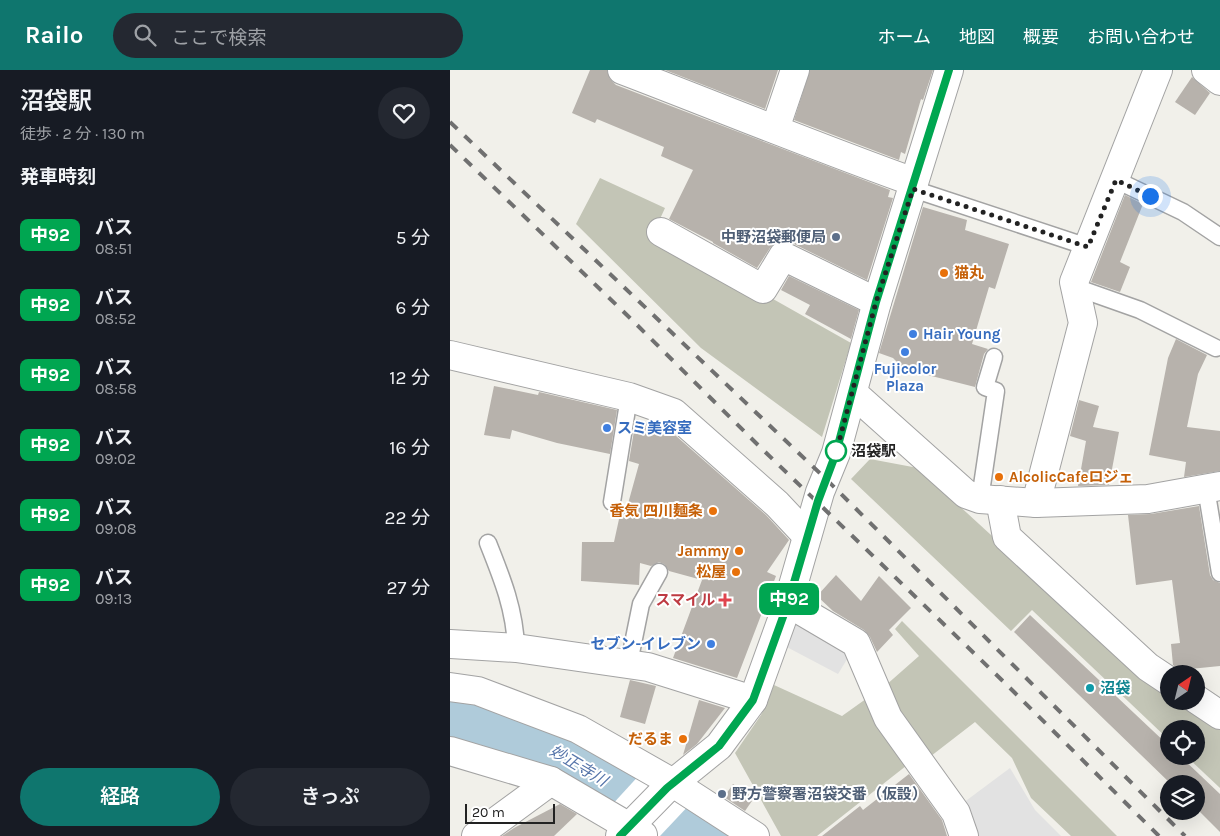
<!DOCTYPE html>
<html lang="ja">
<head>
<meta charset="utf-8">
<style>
  body { margin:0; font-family:Karla,"Noto Sans JP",sans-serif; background:#242831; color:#f1f3f6; height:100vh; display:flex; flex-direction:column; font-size:19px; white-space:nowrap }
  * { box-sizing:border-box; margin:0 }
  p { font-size:16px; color:#9ea1a6 }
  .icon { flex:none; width:28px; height:28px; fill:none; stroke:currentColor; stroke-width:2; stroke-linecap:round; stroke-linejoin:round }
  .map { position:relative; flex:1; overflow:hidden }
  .details { display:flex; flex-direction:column; background:#171b24; width:450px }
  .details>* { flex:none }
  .badge { padding:0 10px; border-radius:8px; font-size:18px; line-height:32px }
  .needle { width:32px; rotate:35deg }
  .buttons { position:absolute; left:710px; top:595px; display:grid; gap:10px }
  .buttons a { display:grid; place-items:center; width:45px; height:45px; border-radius:50%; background:#171b24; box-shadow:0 5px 20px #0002; font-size:25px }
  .scale { position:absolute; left:15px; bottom:12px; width:90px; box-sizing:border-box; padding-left:5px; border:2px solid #222; border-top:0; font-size:14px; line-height:18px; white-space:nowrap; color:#222; -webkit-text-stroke:4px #fff; paint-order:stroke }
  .you { position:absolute; width:25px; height:25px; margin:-12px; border:4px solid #fff; border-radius:50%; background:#1a73e8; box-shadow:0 0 0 8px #1a73e833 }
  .map>.badge { position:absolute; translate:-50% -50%; box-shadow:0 0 0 2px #fff }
  h2 { padding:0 20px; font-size:19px; line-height:45px }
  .round { display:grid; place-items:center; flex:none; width:52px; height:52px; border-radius:26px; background:#242831 }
  .overview { display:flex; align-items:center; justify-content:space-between; height:85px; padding:0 20px }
  h1 { font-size:24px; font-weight:600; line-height:38px }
  .action { display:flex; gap:10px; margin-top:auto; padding:10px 20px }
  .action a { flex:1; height:58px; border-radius:30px; background:#0f766e; color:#fff; font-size:20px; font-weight:600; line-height:58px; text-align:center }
  .action a+a { background:#242831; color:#f1f3f6 }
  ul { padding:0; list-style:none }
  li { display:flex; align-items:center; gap:15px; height:70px; padding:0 20px }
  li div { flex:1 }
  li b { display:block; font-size:19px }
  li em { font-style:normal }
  li .badge { min-width:55px; font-weight:700; text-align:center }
  header { display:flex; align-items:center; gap:30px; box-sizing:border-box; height:70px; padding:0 25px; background:#0f766e; color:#fff }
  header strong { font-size:24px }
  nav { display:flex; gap:28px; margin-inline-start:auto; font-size:18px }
  .search { width:350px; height:45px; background:#242831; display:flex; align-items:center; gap:12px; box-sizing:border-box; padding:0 18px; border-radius:28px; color:#9ea1a6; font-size:19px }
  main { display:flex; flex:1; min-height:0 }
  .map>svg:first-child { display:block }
</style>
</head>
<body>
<header>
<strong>Railo</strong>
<div class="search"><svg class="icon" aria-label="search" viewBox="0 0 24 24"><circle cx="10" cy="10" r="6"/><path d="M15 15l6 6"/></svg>ここで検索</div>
<nav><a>ホーム</a><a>地図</a><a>概要</a><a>お問い合わせ</a></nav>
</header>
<main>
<section class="details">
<div class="overview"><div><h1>沼袋駅</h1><p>徒歩 · 2 分 · 130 m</p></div><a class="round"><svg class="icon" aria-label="heart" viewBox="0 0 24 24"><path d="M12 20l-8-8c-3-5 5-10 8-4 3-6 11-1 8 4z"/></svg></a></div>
<h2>発車時刻</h2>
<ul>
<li><span class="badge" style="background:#00a651;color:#fff">中92</span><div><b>バス</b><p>08:51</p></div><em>5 分</em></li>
<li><span class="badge" style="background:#00a651;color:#fff">中92</span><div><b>バス</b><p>08:52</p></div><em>6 分</em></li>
<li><span class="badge" style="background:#00a651;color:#fff">中92</span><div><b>バス</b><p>08:58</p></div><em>12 分</em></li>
<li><span class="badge" style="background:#00a651;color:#fff">中92</span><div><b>バス</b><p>09:02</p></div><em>16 分</em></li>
<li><span class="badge" style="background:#00a651;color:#fff">中92</span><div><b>バス</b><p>09:08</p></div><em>22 分</em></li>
<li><span class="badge" style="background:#00a651;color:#fff">中92</span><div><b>バス</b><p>09:13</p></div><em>27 分</em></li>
</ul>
<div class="action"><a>経路</a><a>きっぷ</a></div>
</section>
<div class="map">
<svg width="770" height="766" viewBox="0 0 770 766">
  <rect width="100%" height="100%" fill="#f1f0ea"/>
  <g fill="#c3c5b6">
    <polygon points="150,108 215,138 204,162 401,273 372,367 251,278 126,154"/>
    <polygon points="420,389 468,398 688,600 719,621 719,631 734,631 770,656 770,718 736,686 746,686 746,659 719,659 719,670 582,540 561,561 401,409"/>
    <polygon points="452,551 667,766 621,766 581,728 562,688 525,652 481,686 452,646 435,616 469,586 445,559"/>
    <polygon points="324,615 392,646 420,626 461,692 367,766 331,766 285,683 311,645"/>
  </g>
  <g fill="#e2e2e2">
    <polygon points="344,548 391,571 399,586 388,604 333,575"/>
    <polygon points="560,698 585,740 611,766 529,766 513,733"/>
  </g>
  <polygon fill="#afcbda" points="0,627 104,658 289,766 208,766 72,689 31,675 0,667"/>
  <polygon fill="#fff" points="193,701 242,732 210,766 205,766 160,737"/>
  <g fill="#b7b2ac">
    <polygon points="140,0 157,0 160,9 166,15 440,120 438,127 443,128 417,210 340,172 333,170 326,172 320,178 307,198 263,173 263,172 219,149 243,100 211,86 214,77 147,49 145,53 122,43"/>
    <polygon points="215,0 328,0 315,39"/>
    <polygon points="360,0 483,0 473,30 471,29 455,84 451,82 449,90 344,50"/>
    <polygon points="742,7 760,23 745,45 725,32"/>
    <polygon points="675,125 693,134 670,192 680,197 670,222 641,212"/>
    <polygon points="473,137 517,150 515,160 559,174 545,219 539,217 522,274 538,279 534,284 525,317 454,299 443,288 429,283"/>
    <polygon points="339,206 409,240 401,269 355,244 360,235 331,220"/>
    <polygon points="726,269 757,285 748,304 737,357 770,361 770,401 734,407 736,392 699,385 718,288"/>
    <polygon points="44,316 88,325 89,322 167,340 160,384 107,373 62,360 60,369 34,365"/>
    <polygon points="629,330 649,336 643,357 669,362 659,415 628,416 636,371 620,366"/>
    <polygon points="186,349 217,358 316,445 339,470 317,502 326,506 287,608 223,588 252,510 219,501 214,494 209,492 201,496 190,493 189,515 131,511 132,472 164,472 171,440 176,441 189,394 179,391"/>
    <polygon points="749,436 760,505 763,510 770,513 770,596 730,600 723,595 721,574 730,573 722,510 686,515 678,445 701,444"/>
    <polygon points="386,505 411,531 429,506 461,538 439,560 443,565 427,582 420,567 414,560 383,541 367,526"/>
    <polygon points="580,545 719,676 719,686 730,686 770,724 770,762 746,738 746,714 721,714 564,562"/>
    <polygon points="180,610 206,616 195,654 170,647"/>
    <polygon points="249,630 275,638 247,674 233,685"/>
    <polygon points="459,704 492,750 497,766 372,766 410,736 413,740"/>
    <polygon points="283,714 304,728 295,741 274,727"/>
    <polygon points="110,734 127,744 104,766 52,766 64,758"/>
  </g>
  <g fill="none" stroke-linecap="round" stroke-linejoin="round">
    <defs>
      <g id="service">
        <polyline points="666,110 733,142 770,167"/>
        <polyline points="463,119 638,177"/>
        <polyline points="625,217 690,240 766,278"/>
        <polyline points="756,418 770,503"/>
        <polyline points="530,429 546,321 535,317 544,287"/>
        <polyline points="162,432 179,327"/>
        <path d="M38 473C52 508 65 540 66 578"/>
        <polyline points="179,593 191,534 209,502"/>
      </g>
      <g id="minor">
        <path d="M172 0C269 37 366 77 464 112"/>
        <polyline points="756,0 770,11"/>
        <polyline points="325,59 345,0"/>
        <polyline points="211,162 313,219 333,186 427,232"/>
        <polyline points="0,285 179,327 224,343 327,434 357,466"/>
        <polyline points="403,323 516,424 530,429 586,433 698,429 770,416"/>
        <polyline points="550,430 557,467 698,597 719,611"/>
        <polyline points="586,433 633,253 624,212 708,0"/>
        <polyline points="338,533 406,573 438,648 506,743 514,766"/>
        <polyline points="0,574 66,578 198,597 303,630"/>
        <polyline points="0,617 28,621 128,659 223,713 305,766"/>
        <polyline points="746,629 770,645"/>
        <polyline points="0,681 101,711 193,765"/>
        <polyline points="26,766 101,711"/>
        <polyline points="170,766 217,718 269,676 303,630 338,533 370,422 386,383 427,232 499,0"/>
      </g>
    </defs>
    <use href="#service" stroke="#a3a3a3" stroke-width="19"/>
    <use href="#minor" stroke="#a3a3a3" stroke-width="30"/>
    <use href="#service" stroke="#fff" stroke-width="16"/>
    <use href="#minor" stroke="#fff" stroke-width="28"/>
    <g stroke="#707070" stroke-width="4" stroke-dasharray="10 10" stroke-linecap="butt">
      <polyline points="0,52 376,409 735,766"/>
      <polyline points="0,75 180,248 309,376 558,616 709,766"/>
    </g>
  </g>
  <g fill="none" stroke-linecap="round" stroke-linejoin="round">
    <defs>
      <polyline id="line" points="170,766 217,718 269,676 303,630 338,533 368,431 386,383 426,232 499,0"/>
    </defs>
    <use href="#line" stroke="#fff" stroke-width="11"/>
    <use href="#line" stroke="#00a651" stroke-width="8"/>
    <polyline stroke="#222" stroke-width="5" stroke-dasharray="0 9" points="386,381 386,383 426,232 463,119 638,177 666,110 700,126"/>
  </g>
  <g fill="#5c6f8a" stroke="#fff" stroke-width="2">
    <circle cx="386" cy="167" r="5"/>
    <circle cx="272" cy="724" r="5"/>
  </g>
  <g fill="#e8710a" stroke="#fff" stroke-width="2">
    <circle cx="494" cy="203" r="5"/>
    <circle cx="549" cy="407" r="5"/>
    <circle cx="263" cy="441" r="5"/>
    <circle cx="289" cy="481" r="5"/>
    <circle cx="286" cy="502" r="5"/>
    <circle cx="233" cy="669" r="5"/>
  </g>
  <g fill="#3f7fe0" stroke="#fff" stroke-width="2">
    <circle cx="463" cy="264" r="5"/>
    <circle cx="455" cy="282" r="5"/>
    <circle cx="157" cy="358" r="5"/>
    <circle cx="261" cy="574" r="5"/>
  </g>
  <circle fill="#fff" stroke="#00a651" stroke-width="2.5" cx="386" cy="381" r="10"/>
  <path fill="#e0444e" stroke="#fff" stroke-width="2" d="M272.5 522.5h5v5h5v5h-5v5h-5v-5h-5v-5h5z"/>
  <circle fill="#0f9aa8" stroke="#fff" stroke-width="2" cx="640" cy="618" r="5"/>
  <g text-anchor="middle" stroke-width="4" stroke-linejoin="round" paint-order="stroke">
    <g font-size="15" font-weight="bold" fill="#4e5e75" stroke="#fff" text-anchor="end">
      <text x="376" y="172">中野沼袋郵便局</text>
      <text x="282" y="729" text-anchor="start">野方警察署沼袋交番（仮設）</text>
    </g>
    <g font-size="15" font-weight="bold" fill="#c56008" stroke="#fff" text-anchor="end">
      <text x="504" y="208" text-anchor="start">猫丸</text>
      <text x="559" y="412" text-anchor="start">AlcolicCafeロジェ</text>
      <text x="253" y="446">香気 四川麺条</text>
      <text x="279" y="486">Jammy</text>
      <text x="276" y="507">松屋</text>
      <text x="223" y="674">だるま</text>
    </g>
    <g font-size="15" font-weight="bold" fill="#366cbe" stroke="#fff" text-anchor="start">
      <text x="473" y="269">Hair Young</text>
      <text x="455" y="304" text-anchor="middle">Fujicolor<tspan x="455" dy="17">Plaza</tspan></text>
      <text x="167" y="363">スミ美容室</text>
      <text x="251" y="579" text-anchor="end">セブン-イレブン</text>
    </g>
    <g font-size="15" font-weight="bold" fill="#222" stroke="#fff" text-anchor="start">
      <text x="401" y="386">沼袋駅</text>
    </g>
    <g font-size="15" font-weight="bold" fill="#be3a42" stroke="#fff" text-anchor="end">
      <text x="265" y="535">スマイル</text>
    </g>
    <g font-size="15" font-weight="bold" fill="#0d838f" stroke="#fff" text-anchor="start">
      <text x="650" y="623">沼袋</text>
    </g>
    <g font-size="16" font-style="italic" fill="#5675aa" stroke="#fff">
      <text transform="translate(129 695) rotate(31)" y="6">妙正寺川</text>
    </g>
  </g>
</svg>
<div class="buttons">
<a><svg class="needle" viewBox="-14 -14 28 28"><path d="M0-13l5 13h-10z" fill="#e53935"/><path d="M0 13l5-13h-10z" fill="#9ea1a6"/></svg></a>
<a><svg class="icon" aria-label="locate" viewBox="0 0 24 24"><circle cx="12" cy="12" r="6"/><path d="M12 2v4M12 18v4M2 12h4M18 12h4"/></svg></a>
<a><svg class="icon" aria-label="layers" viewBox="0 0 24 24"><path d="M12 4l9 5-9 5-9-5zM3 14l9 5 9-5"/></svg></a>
</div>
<div class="scale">20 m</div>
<div class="you" style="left:700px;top:126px"></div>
<b class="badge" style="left:339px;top:529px;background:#00a651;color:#fff">中92</b>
</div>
</main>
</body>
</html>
